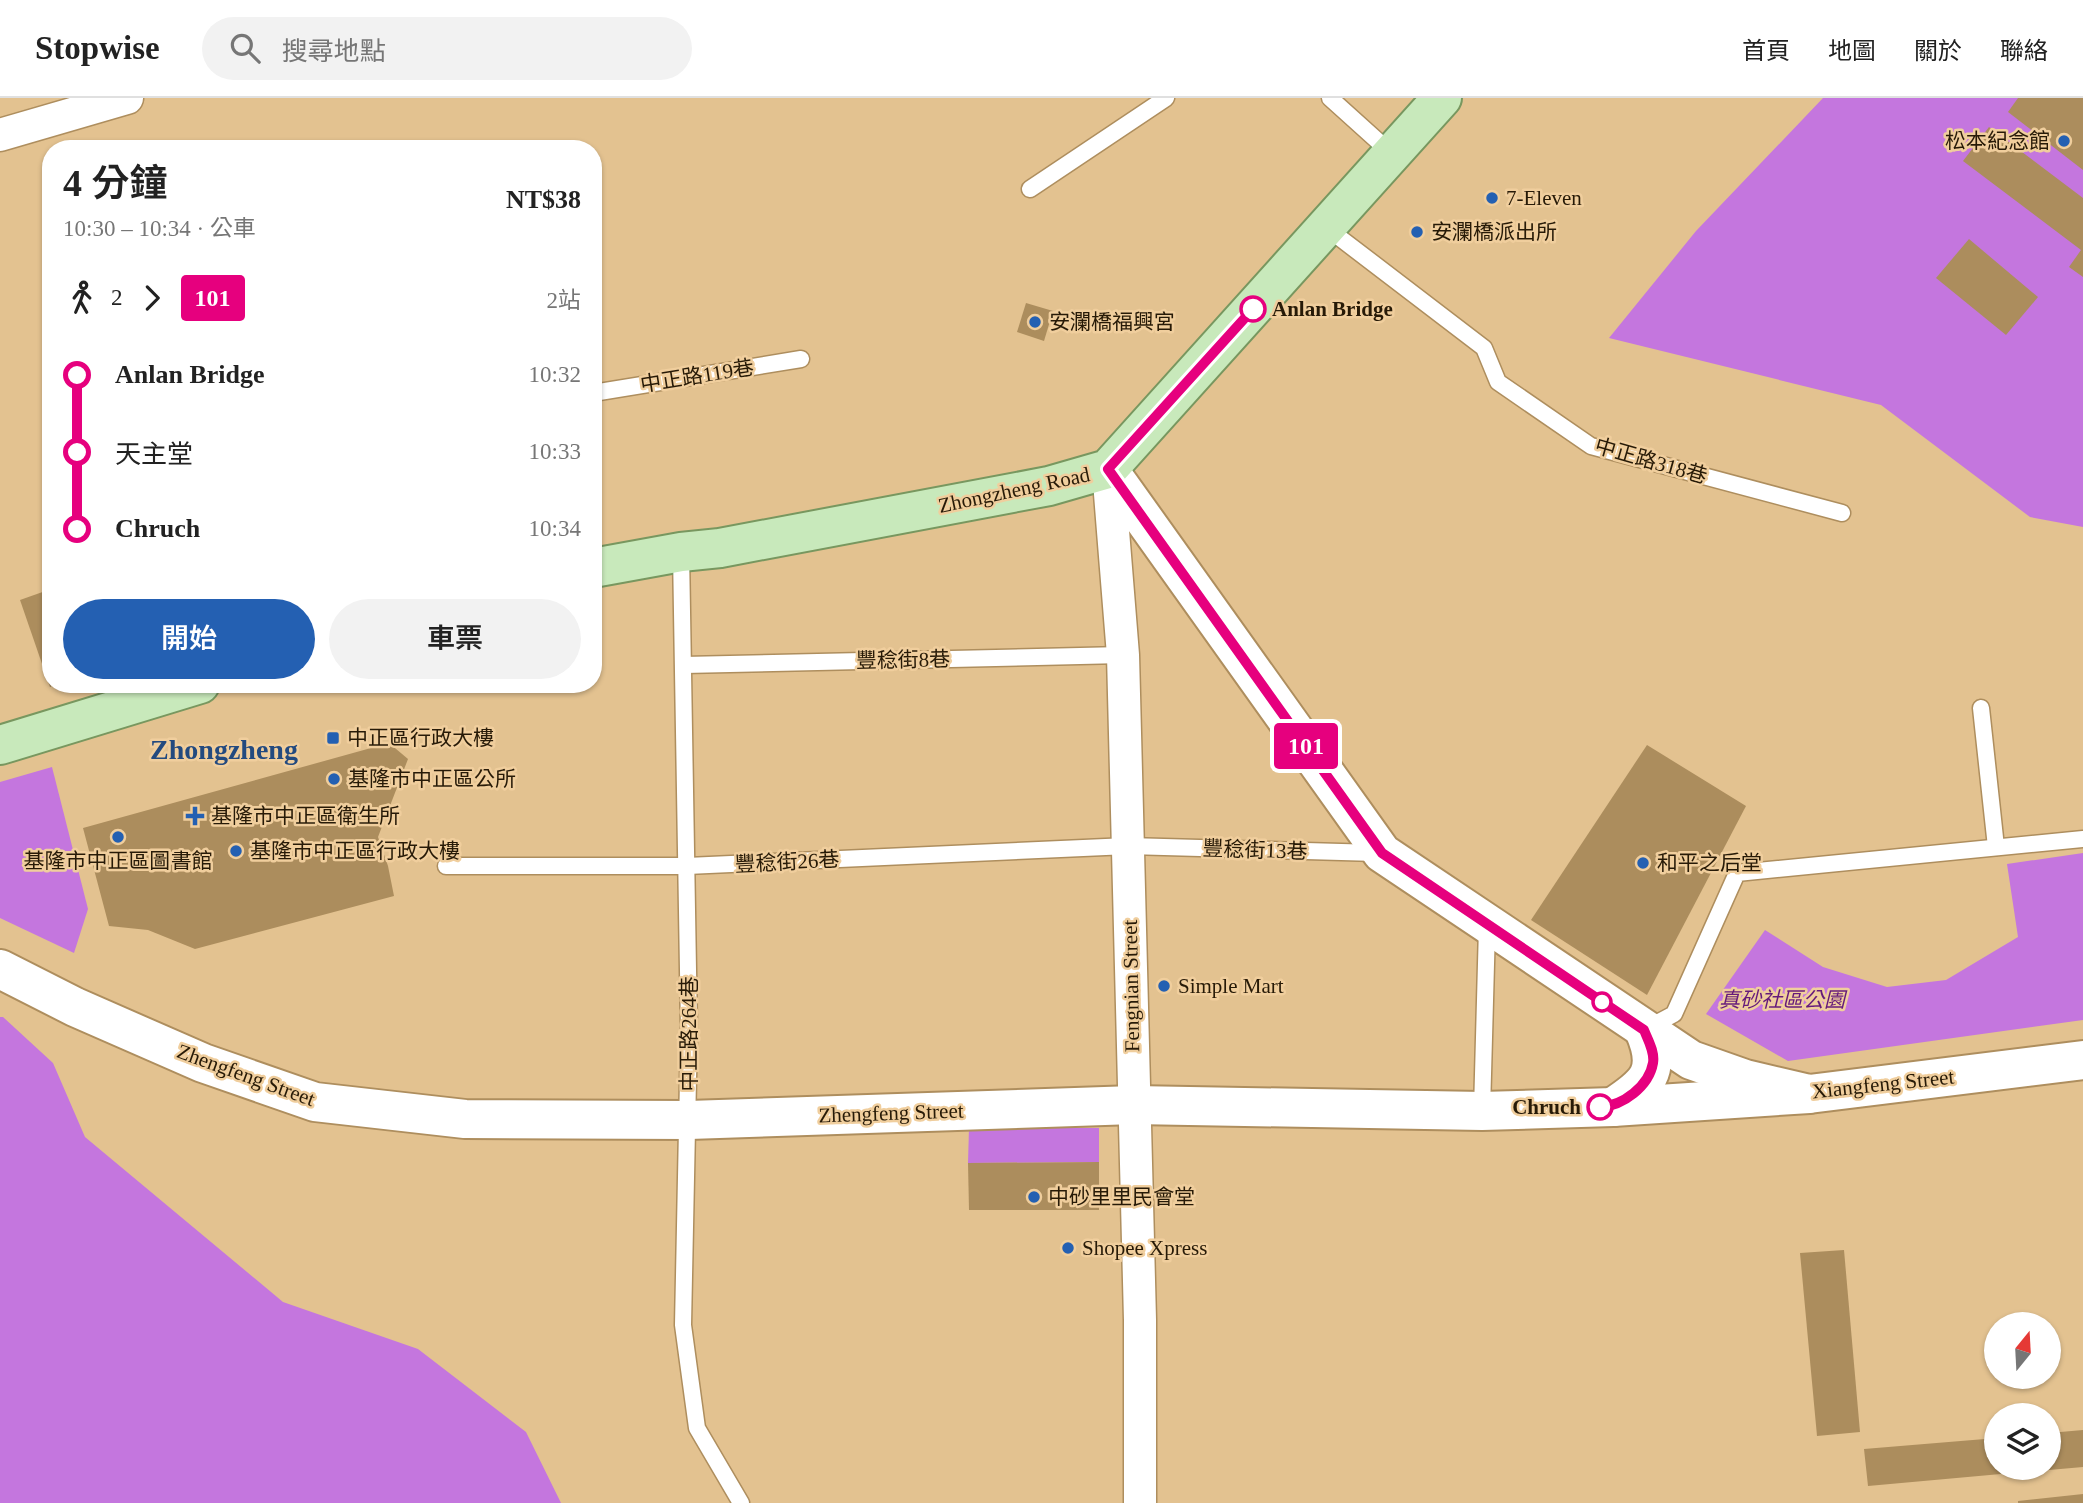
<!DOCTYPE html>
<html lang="zh-TW">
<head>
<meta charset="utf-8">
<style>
  body { margin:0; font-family:"Times New Roman","Noto Sans TC",serif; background:#f2f2f2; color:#222; height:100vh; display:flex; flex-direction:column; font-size:26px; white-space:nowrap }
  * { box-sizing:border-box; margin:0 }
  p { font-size:23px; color:#767676 }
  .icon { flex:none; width:38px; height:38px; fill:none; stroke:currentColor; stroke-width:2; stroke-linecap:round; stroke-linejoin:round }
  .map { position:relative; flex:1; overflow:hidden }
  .side { position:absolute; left:42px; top:42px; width:560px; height:553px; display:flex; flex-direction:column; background:#fff; border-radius:28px; box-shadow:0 2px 5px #0004 }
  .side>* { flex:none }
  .badge { padding:0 14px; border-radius:5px; font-size:24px; line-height:46px }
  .needle { width:46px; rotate:18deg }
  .tools { position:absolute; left:1984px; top:1214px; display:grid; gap:14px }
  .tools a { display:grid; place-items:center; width:77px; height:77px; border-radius:50%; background:#fff; box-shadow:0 2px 5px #0004; font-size:35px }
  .map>.badge { position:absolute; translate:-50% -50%; box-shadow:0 0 0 4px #fff }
  .legs { display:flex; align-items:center; gap:10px; height:77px; padding:0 21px; font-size:23px }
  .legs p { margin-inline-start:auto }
  .head { display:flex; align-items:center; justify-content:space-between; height:119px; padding:0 21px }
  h1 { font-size:38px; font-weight:600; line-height:52px }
  .cta { display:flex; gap:14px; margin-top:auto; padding:14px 21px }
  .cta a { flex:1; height:80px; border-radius:42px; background:#2460b2; color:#fff; font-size:28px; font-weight:600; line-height:80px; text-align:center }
  .cta a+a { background:#f2f2f2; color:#222 }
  ul { padding:0 21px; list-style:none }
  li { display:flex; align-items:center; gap:24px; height:77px; font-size:26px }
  li i { display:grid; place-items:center; width:10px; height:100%; margin:0 9px; background:currentColor }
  li i::after { content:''; width:18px; height:18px; margin:-9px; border:5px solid; border-radius:50%; background:#fff }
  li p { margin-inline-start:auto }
  li:first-child i { background:linear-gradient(#0000 50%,currentColor 0) }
  li:last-child i { background:linear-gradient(currentColor 50%,#0000 0) }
  header { display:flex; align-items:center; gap:42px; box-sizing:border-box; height:98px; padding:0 35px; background:#fff; border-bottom:2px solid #e0e0e0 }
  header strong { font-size:33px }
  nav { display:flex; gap:38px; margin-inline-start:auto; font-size:24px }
  .search { width:490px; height:63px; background:#f2f2f2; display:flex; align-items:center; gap:18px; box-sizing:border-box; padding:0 24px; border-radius:38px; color:#767676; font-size:26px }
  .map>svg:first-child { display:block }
</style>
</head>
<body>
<header>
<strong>Stopwise</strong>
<div class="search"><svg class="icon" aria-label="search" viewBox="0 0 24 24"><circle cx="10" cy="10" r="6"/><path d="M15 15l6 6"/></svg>搜尋地點</div>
<nav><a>首頁</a><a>地圖</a><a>關於</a><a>聯絡</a></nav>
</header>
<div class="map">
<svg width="2083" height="1405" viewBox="0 0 2083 1405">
  <rect width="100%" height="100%" fill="#e3c290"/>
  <g fill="#c476de">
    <polygon points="1823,0 2083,0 2083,429 2030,419 1881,307 1609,240 1696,133"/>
    <polygon points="52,669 88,811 74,855 0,820 0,684"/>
    <polygon points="2083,755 2083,922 1788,963 1706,916 1765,832 1823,869 1887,889 1946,882 2018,839 2007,766"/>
    <polygon points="0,919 3,919 53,965 85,1039 283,1204 418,1251 526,1334 561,1405 0,1405"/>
    <polygon points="969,1030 1099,1030 1099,1064 968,1065"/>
  </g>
  <g fill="#ac8d5d">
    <polygon points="2018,0 2083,0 2083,72 2008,14"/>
    <polygon points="1989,29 2083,100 2083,179 2069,169 2081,152 1963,63"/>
    <polygon points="1969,141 2038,199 2006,237 1936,180"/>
    <polygon points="1026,205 1053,213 1044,243 1017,234"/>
    <polygon points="51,491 51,589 50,589 20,502"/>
    <polygon points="389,645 408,661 378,739 388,768 394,798 195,851 148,832 109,828 83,730"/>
    <polygon points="1647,647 1746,708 1647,897 1531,822"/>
    <polygon points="1099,1064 1099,1112 969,1112 968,1065"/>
    <polygon points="1844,1152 1860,1334 1817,1338 1800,1155"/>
    <polygon points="2083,1332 2083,1369 2049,1372 2049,1335"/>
    <polygon points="1997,1340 1997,1370 2046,1370 2046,1372 1868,1388 1864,1351"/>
    <polygon points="2083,1396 2083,1405 2018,1405 2018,1403"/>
  </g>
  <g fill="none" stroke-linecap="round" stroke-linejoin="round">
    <defs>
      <g id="lane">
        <polyline points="1330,0 1391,55"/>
        <polyline points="1030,91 1166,0"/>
        <polyline points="1327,130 1484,250 1498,284 1591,348 1842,415"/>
        <polyline points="593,295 801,261"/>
        <polyline points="681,454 689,932 683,1227 697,1330 741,1405"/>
        <polyline points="684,567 1123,557"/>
        <polyline points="1981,610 1996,749"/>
        <polyline points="446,768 687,768 1128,748 1377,755"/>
        <polyline points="1646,931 1674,916 1737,775 2083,741"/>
        <polyline points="1482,1013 1487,829"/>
      </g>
      <g id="street">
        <polyline points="0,37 127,0"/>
        <polyline points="1108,371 1123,557 1140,1222 1140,1405"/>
      </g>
      <g id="secondary">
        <polyline points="1108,371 1382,755 1691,962 1745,981 1809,996 2083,962"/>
        <polyline points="0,871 75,909 203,965 315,1004 465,1021 689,1022 1134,1007 1482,1013 1613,1009 1809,996"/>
        <path d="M1613 1009C1648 986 1662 974 1644 932"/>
      </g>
      <g id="primary">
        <polyline points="593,470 681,454 720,450 1049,388 1108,371 1442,0"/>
        <polyline points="0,647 200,586"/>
      </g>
    </defs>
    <use href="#lane" stroke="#ae8e5e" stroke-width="19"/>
    <use href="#street" stroke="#ae8e5e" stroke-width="35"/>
    <use href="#secondary" stroke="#ae8e5e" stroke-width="42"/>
    <use href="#primary" stroke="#78975f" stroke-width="42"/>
    <use href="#lane" stroke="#fff" stroke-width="16"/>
    <use href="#street" stroke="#fff" stroke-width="32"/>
    <use href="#secondary" stroke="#fff" stroke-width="38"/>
    <use href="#primary" stroke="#c8e9bb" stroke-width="38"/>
  </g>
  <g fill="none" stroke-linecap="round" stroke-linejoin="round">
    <defs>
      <path id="line-1" d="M1253 211 1108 371 1382 755 1644 932C1648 942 1655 954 1653 965 1649 988 1623 1008 1600 1009"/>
    </defs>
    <use href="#line-1" stroke="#fff" stroke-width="16"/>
    <use href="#line-1" stroke="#e6007e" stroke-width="10"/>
  </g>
  <g fill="#2460b2" stroke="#f0ce9d" stroke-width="2.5">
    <circle cx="2064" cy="43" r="7"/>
    <circle cx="1492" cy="100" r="7"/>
    <circle cx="1417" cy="134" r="7"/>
    <circle cx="1035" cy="224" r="7"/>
    <rect x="326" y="633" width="14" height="14" rx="3.5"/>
    <circle cx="334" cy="681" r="7"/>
    <path d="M191.5 707.5h7v7h7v7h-7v7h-7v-7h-7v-7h7z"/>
    <circle cx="118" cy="739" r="7"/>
    <circle cx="236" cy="753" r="7"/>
    <circle cx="1643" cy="765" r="7"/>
    <circle cx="1164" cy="888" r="7"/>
    <circle cx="1034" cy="1099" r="7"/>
    <circle cx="1068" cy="1150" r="7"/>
  </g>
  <g fill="#fff" stroke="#e6007e" stroke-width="3.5">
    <circle cx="1253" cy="211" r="12"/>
    <circle cx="1602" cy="904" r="9"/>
    <circle cx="1600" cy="1009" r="12"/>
  </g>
  <g text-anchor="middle" stroke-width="5" stroke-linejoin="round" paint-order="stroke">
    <g font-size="21" fill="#271a07" stroke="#f0ce9d" text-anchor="start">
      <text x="2050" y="50" text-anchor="end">松本紀念館</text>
      <text x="1506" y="107">7-Eleven</text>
      <text x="1431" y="141">安瀾橋派出所</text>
      <text x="1049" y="231">安瀾橋福興宮</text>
      <text x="347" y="647">中正區行政大樓</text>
      <text x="348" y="688">基隆市中正區公所</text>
      <text x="211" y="725">基隆市中正區衛生所</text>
      <text x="250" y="760">基隆市中正區行政大樓</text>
      <text x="118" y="770" text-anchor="middle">基隆市中正區圖書館</text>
      <text x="1657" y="772">和平之后堂</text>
      <text x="1178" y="895">Simple Mart</text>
      <text x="1048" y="1106">中砂里里民會堂</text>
      <text x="1082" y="1157">Shopee Xpress</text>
    </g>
    <g font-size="21" font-weight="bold" fill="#271a07" stroke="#f0ce9d" text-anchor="start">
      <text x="1272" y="218">Anlan Bridge</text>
      <text x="1581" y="1016" text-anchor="end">Chruch</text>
    </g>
    <g font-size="21" fill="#271a07" stroke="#f0ce9d">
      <text transform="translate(697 278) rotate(-9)" y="7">中正路119巷</text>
      <text transform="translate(1651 363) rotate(16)" y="7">中正路318巷</text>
      <text transform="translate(1014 392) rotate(-12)" y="7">Zhongzheng Road</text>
      <text transform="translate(903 562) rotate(-1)" y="7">豐稔街8巷</text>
      <text transform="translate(1255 752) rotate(2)" y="7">豐稔街13巷</text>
      <text transform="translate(787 764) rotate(-3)" y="7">豐稔街26巷</text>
      <text transform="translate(1131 888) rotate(-91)" y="7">Fengnian Street</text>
      <text transform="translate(689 936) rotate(-90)" y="7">中正路264巷</text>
      <text transform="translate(246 977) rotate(20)" y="7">Zhengfeng Street</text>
      <text transform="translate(1883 986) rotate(-6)" y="7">Xiangfeng Street</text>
      <text transform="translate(891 1015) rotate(-2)" y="7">Zhengfeng Street</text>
    </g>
    <g font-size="21" font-style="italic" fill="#651a7b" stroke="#f0ce9d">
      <text x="1782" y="909">真砂社區公園</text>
    </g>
    <g font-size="28" font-weight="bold" fill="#234a7f" stroke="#f0ce9d">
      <text x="224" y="661">Zhongzheng</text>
    </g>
  </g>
</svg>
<div class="tools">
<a><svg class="needle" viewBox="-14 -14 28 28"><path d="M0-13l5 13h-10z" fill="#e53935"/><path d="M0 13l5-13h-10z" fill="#767676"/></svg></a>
<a><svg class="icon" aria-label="layers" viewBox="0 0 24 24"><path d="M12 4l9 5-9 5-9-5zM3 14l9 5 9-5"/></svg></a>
</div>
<b class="badge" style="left:1306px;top:648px;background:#e6007e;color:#fff">101</b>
<section class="side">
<div class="head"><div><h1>4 分鐘</h1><p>10:30 – 10:34 · 公車</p></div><b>NT$38</b></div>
<div class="legs"><svg class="icon" aria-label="walk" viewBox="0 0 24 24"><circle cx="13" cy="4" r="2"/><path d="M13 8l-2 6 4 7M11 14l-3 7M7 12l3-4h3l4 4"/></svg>2<svg class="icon" aria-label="forward" viewBox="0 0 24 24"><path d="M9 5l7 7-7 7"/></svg><b class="badge" style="background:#e6007e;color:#fff">101</b><p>2站</p></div>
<ul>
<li><i style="color:#e6007e"></i><b>Anlan Bridge</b><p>10:32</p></li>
<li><i style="color:#e6007e"></i><span>天主堂</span><p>10:33</p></li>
<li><i style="color:#e6007e"></i><b>Chruch</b><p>10:34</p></li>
</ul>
<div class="cta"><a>開始</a><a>車票</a></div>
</section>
</div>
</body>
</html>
